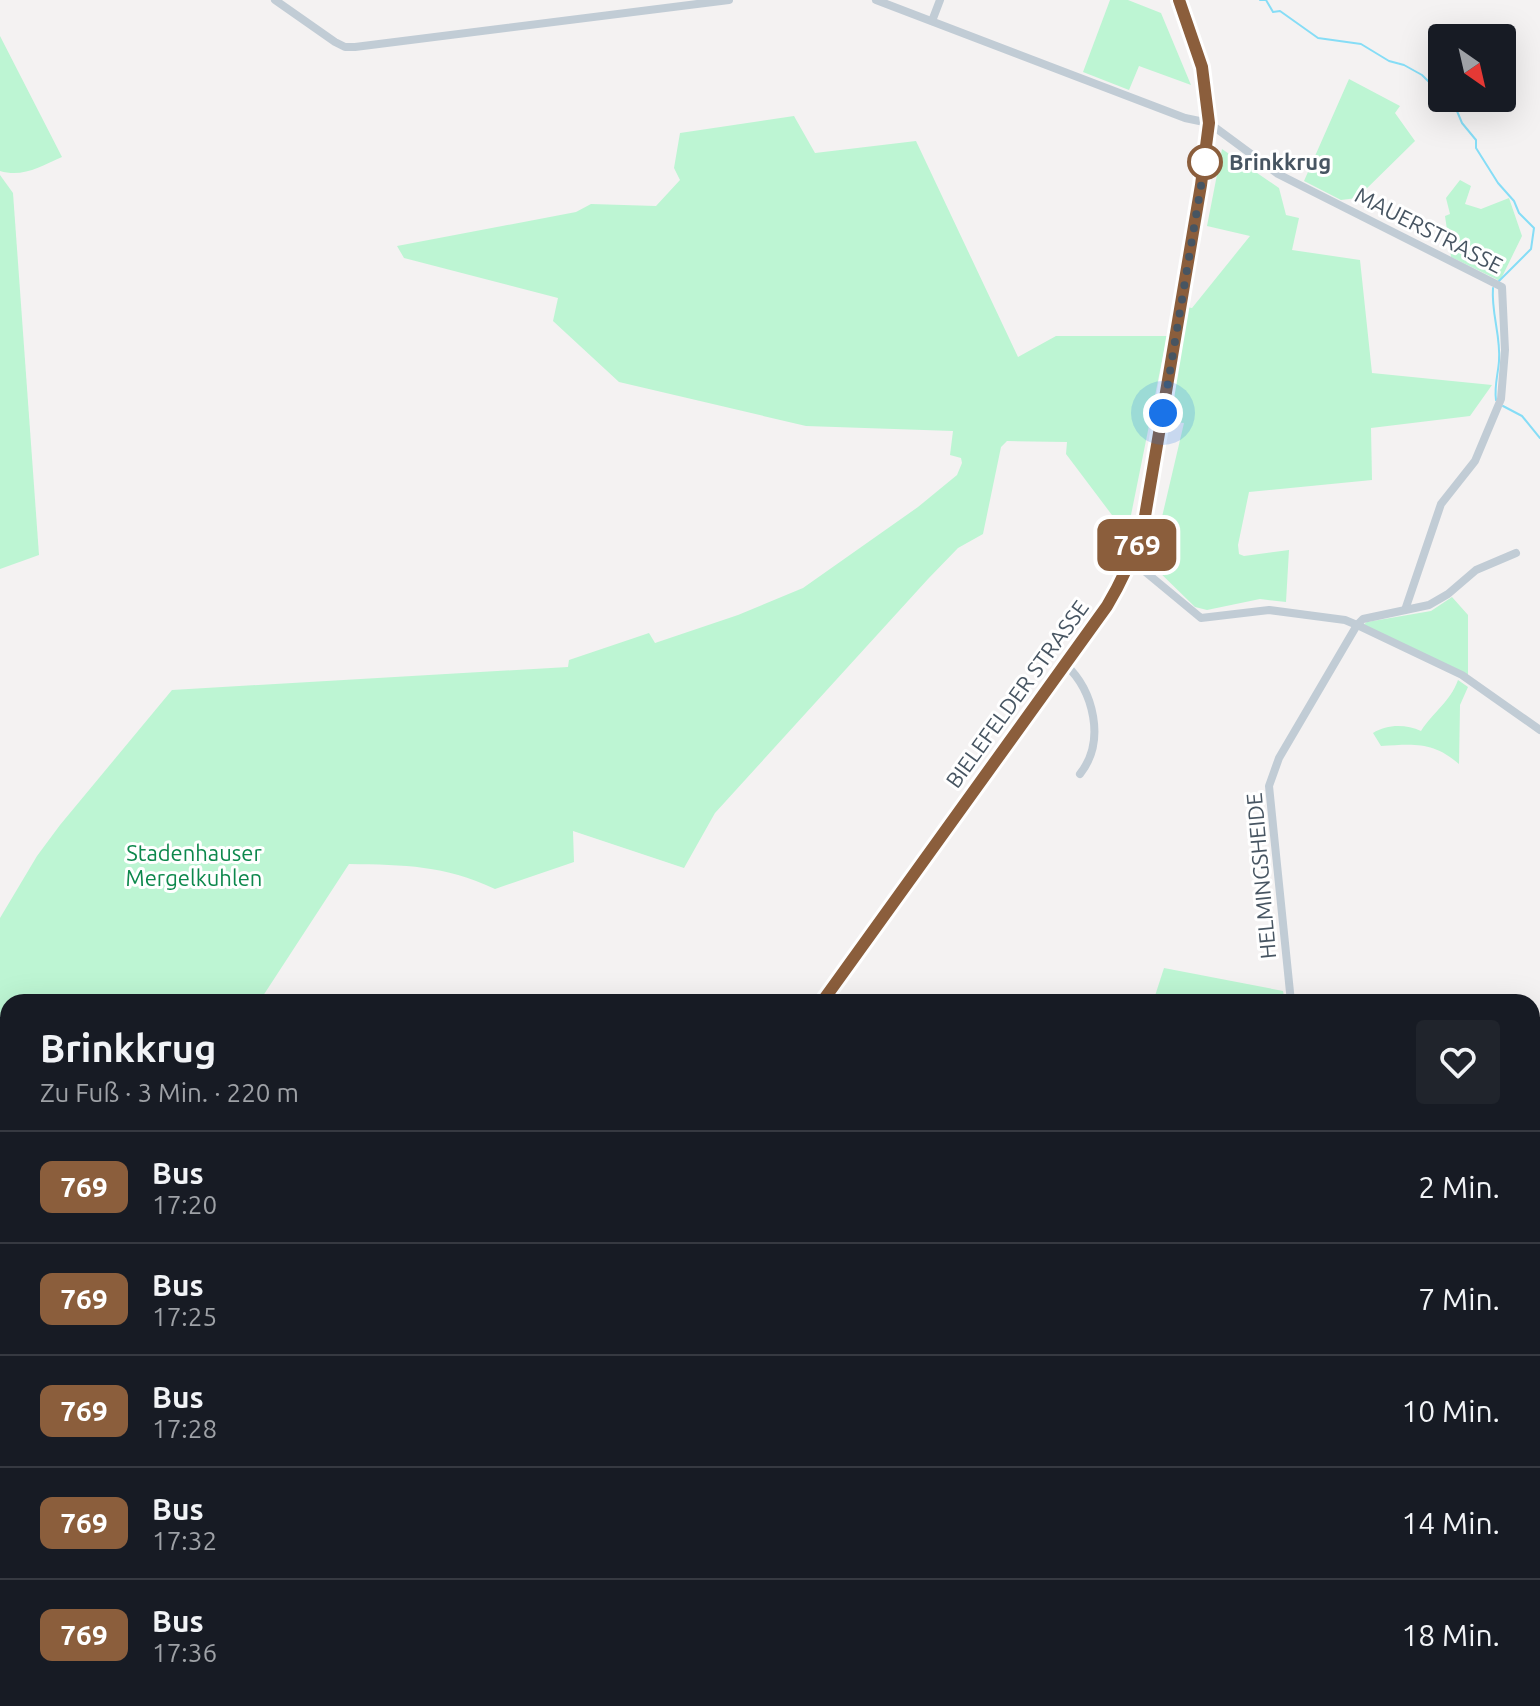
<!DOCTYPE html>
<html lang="de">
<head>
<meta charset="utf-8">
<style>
  body { margin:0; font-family:Ubuntu,sans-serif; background:#20242c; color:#f1f3f6; height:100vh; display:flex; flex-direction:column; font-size:30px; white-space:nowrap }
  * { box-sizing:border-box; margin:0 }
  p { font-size:26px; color:#9ea1a6 }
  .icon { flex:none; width:44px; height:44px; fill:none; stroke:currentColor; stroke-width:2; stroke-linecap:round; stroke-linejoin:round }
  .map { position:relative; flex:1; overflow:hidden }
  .panel { position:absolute; left:0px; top:994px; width:1540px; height:712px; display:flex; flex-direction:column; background:#171b24; border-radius:24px 24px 0 0; box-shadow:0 8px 32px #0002 }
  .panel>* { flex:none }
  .badge { padding:0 16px; border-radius:12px; font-size:28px; line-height:52px }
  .needle { width:52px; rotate:146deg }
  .tools { position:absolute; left:1428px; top:24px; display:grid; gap:16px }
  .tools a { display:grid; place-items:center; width:88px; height:88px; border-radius:8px; background:#171b24; box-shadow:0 8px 32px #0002; font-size:40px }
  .you { position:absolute; width:40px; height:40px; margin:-20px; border:6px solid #fff; border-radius:50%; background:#1a73e8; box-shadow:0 0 0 12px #1a73e833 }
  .map>.badge { position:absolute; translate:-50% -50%; box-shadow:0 0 0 4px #fff }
  .round { display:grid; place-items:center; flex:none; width:84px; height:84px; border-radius:8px; background:#20242c }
  .head { display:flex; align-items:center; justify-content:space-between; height:136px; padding:0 40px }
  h1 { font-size:38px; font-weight:700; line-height:60px }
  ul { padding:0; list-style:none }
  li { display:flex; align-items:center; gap:24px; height:112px; padding:0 40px; border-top:2px solid #363941 }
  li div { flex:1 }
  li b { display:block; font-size:30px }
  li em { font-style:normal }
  li .badge { min-width:88px; font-weight:700; text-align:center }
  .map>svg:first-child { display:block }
</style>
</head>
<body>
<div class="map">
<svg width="1540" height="1706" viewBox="0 0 1540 1706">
  <rect width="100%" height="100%" fill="#f4f2f2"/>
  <g fill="#bdf5d3">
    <polygon points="1110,0 1128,0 1161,13 1191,85 1139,66 1129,90 1083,72"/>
    <path d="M0 36 62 157C41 166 23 178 0 171Z"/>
    <polygon points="1349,79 1400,106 1395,113 1415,141 1357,198 1341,200 1304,181"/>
    <path d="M794 116 815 153 916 141 1018 357 1056 336H1167L1127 535 1066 454 1067 442 1007 441 1001 447 983 534 958 548 928 579 715 813 684 868 573 831 574 862 495 889C443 865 406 865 349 864L259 1002H8V1118L0 1117V918L37 856 60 825 172 690 568 667 569 660 649 633 655 643 738 615 803 588 918 507 957 475 962 463 961 458 950 455 953 431 806 426 619 382 553 321 558 298 404 258 397 246 576 212 591 204 656 206 680 180 674 168 680 133Z"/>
    <polygon points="1222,149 1279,188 1286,215 1299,218 1292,250 1360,260 1372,373 1492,385 1470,416 1371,428 1372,480 1249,492 1238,545 1239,554 1244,556 1289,550 1286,602 1260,599 1207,610 1195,607 1151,564 1184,423 1167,421 1186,307 1192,308 1250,236 1207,226"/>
    <polygon points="0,175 13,193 39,555 0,569"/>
    <polygon points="1460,180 1471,186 1465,204 1481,209 1509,198 1522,236 1500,281 1451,257 1445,216 1450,214 1446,198"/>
    <polygon points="1452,597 1468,615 1468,676 1363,625 1367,622 1431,611"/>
    <path d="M1458 680 1468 687 1460 705 1459 764C1433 741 1413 744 1381 746L1373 733C1387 724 1406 724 1421 731 1434 711 1450 702 1458 680Z"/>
    <polygon points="1164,968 1283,991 1285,1002 1153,1002"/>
    <polygon points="865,1698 1149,1698 1281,1706 864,1706"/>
  </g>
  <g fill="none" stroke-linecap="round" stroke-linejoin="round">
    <g stroke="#86ddf6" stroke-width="2">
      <polyline points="1260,0 1266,0 1273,12 1280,11 1318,38 1361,44 1389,61 1404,65 1422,75 1442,95"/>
      <polyline points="1446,98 1454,104 1462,123 1476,140 1476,148 1498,183 1514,201 1519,213 1534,228 1531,249 1497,283"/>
      <path d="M1493 288C1491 313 1501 336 1499 361 1498 375 1494 386 1496 400"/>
      <polyline points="1503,406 1522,416 1540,438"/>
    </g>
    <g stroke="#c1ccd5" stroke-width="8">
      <polyline points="275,0 335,42 345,47 355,47 729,0"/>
      <polyline points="876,0 1185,118 1209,123 1278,174 1502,287 1505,350 1501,399 1475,461 1441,504 1405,610"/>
      <polyline points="932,21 940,0"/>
      <polyline points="1131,560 1201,618 1269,610 1345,620 1357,625 1462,675 1540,730"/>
      <path d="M1065 664C1094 691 1106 741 1080 774"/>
      <polyline points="1291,1002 1269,786 1279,758 1357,625 1363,619 1429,605 1448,594 1476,570 1516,553"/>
      <polyline points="0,1611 8,1610"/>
      <polyline points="157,1706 158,1698"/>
    </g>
    <g stroke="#afc1d3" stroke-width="14">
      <path d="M822 1002 1107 606C1122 581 1133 556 1143 528L1205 161 1209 123 1202 67 1179 0"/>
      <polyline points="314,1706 320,1698"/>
    </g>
  </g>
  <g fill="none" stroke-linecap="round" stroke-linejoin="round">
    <defs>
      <path id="line" d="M822 1002 1107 606C1122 581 1133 556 1143 528L1201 185 1209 123 1202 67 1179 0"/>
    </defs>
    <use href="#line" stroke="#fff" stroke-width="18"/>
    <use href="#line" stroke="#8b5e3c" stroke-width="12"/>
    <polyline stroke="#475562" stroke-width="8" stroke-dasharray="0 14.4" points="1163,413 1205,162"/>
  </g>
  <circle fill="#fff" stroke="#8b5e3c" stroke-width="4" cx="1205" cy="162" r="16"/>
  <g text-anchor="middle" stroke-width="6" stroke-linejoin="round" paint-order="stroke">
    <g font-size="22" font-weight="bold" fill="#475562" stroke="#fff" text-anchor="start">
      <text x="1229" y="170">Brinkkrug</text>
    </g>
    <g font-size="22" fill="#475562" stroke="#fff">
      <text transform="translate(1429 230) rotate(27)" y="8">MAUERSTRASSE</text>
      <text transform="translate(1017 694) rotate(-54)" y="8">BIELEFELDER STRASSE</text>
      <text transform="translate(1261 876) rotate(-95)" y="8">HELMINGSHEIDE</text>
    </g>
    <g font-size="22" fill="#0d884c" stroke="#fff">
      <text x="194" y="861">Stadenhauser<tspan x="194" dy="25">Mergelkuhlen</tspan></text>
    </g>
  </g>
</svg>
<div class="tools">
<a><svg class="needle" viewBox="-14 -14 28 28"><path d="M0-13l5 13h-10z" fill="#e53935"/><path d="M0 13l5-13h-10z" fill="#9ea1a6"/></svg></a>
</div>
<div class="you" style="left:1163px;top:413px"></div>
<b class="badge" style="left:1137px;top:545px;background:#8b5e3c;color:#fff">769</b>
<section class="panel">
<div class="head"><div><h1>Brinkkrug</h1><p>Zu Fuß · 3 Min. · 220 m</p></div><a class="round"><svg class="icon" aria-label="heart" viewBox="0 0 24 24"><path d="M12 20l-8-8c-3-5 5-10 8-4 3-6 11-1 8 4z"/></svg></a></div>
<ul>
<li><span class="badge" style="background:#8b5e3c;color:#fff">769</span><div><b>Bus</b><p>17:20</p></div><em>2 Min.</em></li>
<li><span class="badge" style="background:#8b5e3c;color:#fff">769</span><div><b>Bus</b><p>17:25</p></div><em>7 Min.</em></li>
<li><span class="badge" style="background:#8b5e3c;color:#fff">769</span><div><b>Bus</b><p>17:28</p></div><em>10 Min.</em></li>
<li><span class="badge" style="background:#8b5e3c;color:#fff">769</span><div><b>Bus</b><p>17:32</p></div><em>14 Min.</em></li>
<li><span class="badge" style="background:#8b5e3c;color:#fff">769</span><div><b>Bus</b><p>17:36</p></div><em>18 Min.</em></li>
</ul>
</section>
</div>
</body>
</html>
